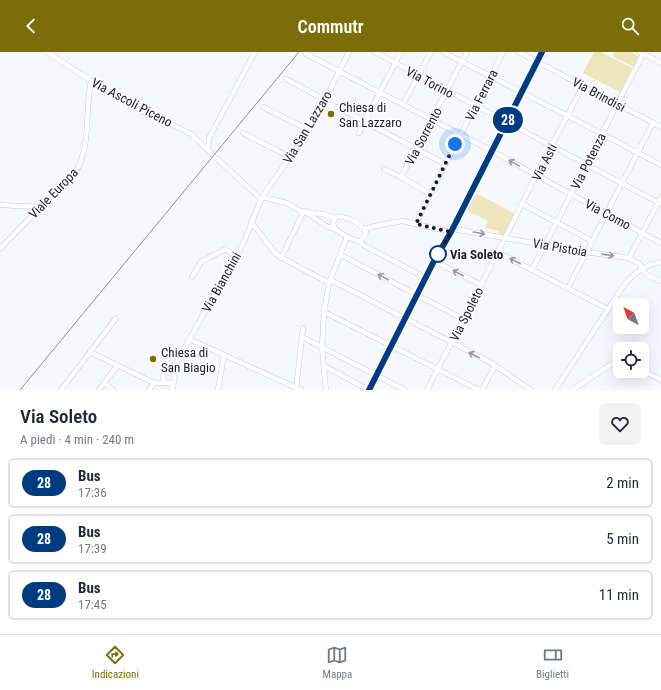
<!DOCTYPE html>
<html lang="it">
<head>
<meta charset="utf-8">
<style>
  body { margin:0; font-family:"Roboto Condensed",sans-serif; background:#f2f2f3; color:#1f2937; height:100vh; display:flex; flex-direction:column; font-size:15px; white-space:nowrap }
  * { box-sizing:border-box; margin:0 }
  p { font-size:13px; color:#747a83 }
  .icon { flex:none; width:22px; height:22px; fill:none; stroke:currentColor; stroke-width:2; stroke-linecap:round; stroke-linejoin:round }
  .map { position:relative; height:338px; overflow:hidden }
  .drawer { display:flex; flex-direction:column; background:#fff; flex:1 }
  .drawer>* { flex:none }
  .badge { padding:0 8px; border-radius:13px; font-size:14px; line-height:26px }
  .needle { width:26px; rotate:320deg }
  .controls { position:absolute; left:613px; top:246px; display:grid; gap:8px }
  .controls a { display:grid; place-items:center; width:36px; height:36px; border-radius:6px; background:#fff; box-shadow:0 4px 16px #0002; font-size:20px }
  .you { position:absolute; width:20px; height:20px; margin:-10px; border:3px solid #fff; border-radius:50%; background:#1a73e8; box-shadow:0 0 0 6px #1a73e833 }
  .map>.badge { position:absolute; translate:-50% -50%; box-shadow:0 0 0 2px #fff }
  .round { display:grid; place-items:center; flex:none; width:42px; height:42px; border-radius:6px; background:#f2f2f3 }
  .summary { display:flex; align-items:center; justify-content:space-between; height:68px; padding:0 20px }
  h1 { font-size:19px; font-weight:600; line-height:30px }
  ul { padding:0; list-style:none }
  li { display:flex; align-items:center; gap:12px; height:50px; margin:0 8px 6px; padding:0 12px; border:2px solid #e0e1e3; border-radius:6px }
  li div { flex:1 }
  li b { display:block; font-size:15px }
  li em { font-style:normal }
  li .badge { min-width:44px; font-weight:700; text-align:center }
  header { display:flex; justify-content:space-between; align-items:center; height:52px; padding:0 20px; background:#7b6d07; color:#fff; font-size:18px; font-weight:600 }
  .menu { display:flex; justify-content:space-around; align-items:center; height:56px; border-top:1px solid #e0e1e3; background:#fff; font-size:11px; color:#747a83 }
  .menu a { display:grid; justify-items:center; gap:2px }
  .menu .on { color:#7b6d07 }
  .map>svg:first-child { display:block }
</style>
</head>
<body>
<header><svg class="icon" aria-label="back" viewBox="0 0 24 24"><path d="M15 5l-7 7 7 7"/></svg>Commutr<svg class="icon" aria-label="search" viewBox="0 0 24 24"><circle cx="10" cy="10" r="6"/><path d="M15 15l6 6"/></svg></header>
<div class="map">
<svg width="661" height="338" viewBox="0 0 661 338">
  <rect width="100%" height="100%" fill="#f7f8fe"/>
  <g fill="#ede6ba">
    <polygon points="594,0 601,0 632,16 620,40 583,21"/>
    <polygon points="614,0 631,0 640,5 634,15 612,4"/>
    <polygon points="476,141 515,162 504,184 498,183 499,179 485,176 488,169 466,158"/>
  </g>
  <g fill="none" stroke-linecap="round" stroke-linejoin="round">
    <defs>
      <g id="minor">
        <polyline points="47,0 116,45 161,69 173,73 191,82 212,102"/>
        <polyline points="375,0 661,152"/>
        <polyline points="443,0 568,64 661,113"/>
        <polyline points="519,0 661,75"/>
        <polyline points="640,0 661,11"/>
        <polyline points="306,2 492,99 661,191"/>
        <polyline points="286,27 325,48"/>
        <polyline points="403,52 431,0"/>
        <polyline points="263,55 309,78"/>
        <polyline points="337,55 445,112"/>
        <polyline points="243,81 290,105"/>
        <polyline points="359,81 380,40 401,0"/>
        <polyline points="208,97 209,86 255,0"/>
        <polyline points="215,105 261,147"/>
        <polyline points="384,117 401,125 430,142"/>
        <polyline points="401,125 467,0"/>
        <polyline points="262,145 287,151 300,159 304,159 328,175 335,177 347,185 358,189 365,194 426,226"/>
        <polyline points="522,152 592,189"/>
        <polyline points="0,153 40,155"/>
        <polyline points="306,160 323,162 335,166"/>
        <polyline points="251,170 276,202 295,213 329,231"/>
        <polyline points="416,172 430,142 503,0"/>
        <path d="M335 177 333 171 335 166 339 164C350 167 360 170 366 180 365 185 363 188 358 189"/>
        <polyline points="365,177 375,174 402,169 451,180"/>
        <path d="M453 177 586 200 629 206 640 212C643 223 651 225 661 229"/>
        <path d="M0 197 78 116C91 88 85 58 91 29"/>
        <polyline points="497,200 608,257"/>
        <polyline points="341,203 463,267"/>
        <polyline points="281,206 304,159"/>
        <polyline points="629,206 661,145"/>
        <polyline points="434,209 481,233"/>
        <polyline points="532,218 644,0"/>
        <polyline points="192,225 201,210 225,197 236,204"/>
        <polyline points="331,228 488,309 531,338"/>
        <polyline points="568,236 653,71"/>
        <polyline points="324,260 479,338"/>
        <polyline points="302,285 405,338"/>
        <polyline points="189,287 301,338"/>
        <polyline points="90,300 154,331 165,331"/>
        <polyline points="324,314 369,338 426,226 453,177 543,0"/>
        <polyline points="642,318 661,328"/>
        <path d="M169 320 173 322 175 326 174 329C170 332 167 332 164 329L163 325 164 322 169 320 176 311 221 231 243 192 262 145 309 78 325 48 349 0"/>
        <polyline points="104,331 113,338"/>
        <polyline points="61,338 116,266"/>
        <polyline points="99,338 117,314"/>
        <polyline points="149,338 155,330"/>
        <polyline points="172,338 174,329"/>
        <polyline points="218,338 224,303"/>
        <polyline points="296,338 303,276"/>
        <polyline points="326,338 322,295 324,260 329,231 347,185"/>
        <polyline points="427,338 505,186 536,123 583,34"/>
        <polyline points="482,338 495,314"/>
        <path d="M555 338 624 233C635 220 644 214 661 210"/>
        <polyline points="572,338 615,310 620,310"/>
      </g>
    </defs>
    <use href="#minor" stroke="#c5c8e4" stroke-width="5.5"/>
    <use href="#minor" stroke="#fff" stroke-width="4.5"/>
    <polyline stroke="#8f9098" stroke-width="1" points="20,338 299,0"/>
  </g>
  <defs><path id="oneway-shaft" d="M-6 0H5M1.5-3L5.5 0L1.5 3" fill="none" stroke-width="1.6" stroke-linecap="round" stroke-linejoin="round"/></defs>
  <g stroke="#98989d">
    <use href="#oneway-shaft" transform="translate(514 111) rotate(-151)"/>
    <use href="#oneway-shaft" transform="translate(479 181) rotate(10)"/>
    <use href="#oneway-shaft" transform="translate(608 203) rotate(8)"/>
    <use href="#oneway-shaft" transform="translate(515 209) rotate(-153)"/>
    <use href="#oneway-shaft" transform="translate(458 221) rotate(-153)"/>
    <use href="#oneway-shaft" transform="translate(383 225) rotate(-152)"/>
    <use href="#oneway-shaft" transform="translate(474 303) rotate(-153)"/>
  </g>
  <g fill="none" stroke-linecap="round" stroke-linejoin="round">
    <defs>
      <polyline id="line" points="369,338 434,209 451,180 542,0"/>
    </defs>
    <use href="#line" stroke="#fff" stroke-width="9"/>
    <use href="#line" stroke="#003b80" stroke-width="6"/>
    <polyline stroke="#1a1b25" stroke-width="4" stroke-dasharray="0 7.2" points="438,202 451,180 416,172 455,92"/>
  </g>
  <g fill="#7b6d07" stroke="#fff" stroke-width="1.5">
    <circle cx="331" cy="62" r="4"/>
    <circle cx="153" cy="307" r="4"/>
  </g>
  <circle fill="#fff" stroke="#003b80" stroke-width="2" cx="438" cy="202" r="8"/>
  <g text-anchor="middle" stroke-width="3" stroke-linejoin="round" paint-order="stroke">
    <g font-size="13" fill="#1a1b25" stroke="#fff">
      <text transform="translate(430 30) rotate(28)" y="5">Via Torino</text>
      <text transform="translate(599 42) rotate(28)" y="5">Via Brindisi</text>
      <text transform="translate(481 43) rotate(-63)" y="5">Via Ferrara</text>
      <text transform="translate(132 50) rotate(28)" y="5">Via Ascoli Piceno</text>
      <text transform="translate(307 75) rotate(-59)" y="5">Via San Lazzaro</text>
      <text transform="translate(423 84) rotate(-62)" y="5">Via Sorrento</text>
      <text transform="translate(588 109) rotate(-63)" y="5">Via Potenza</text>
      <text transform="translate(544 110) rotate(-63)" y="5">Via Asti</text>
      <text transform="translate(53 141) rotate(-46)" y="5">Viale Europa</text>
      <text transform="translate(608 162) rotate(28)" y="5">Via Como</text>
      <text transform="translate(560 195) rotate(10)" y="5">Via Pistoia</text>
      <text transform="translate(221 230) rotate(-61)" y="5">Via Bianchini</text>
      <text transform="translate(466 262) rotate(-63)" y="5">Via Spoleto</text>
    </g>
    <g font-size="13" fill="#1a1b25" stroke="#fff" text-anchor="start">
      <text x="339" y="60">Chiesa di<tspan x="339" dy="15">San Lazzaro</tspan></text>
      <text x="161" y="305">Chiesa di<tspan x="161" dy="15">San Biagio</tspan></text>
    </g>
    <g font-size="13" font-weight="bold" fill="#1a1b25" stroke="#fff" text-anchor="start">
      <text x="450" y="207">Via Soleto</text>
    </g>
  </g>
</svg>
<div class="controls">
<a><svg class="needle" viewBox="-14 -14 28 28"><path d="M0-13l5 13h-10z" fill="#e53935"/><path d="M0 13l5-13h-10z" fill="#747a83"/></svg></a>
<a><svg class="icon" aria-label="locate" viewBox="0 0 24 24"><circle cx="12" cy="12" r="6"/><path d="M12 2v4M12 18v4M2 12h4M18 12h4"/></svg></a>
</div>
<div class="you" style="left:455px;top:92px"></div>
<b class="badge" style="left:508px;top:68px;background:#003b80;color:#fff">28</b>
</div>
<section class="drawer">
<div class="summary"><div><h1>Via Soleto</h1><p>A piedi · 4 min · 240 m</p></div><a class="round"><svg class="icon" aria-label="heart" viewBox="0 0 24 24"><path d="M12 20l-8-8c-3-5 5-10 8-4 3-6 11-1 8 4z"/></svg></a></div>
<ul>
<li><span class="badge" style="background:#003b80;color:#fff">28</span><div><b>Bus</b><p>17:36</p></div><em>2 min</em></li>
<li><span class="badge" style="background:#003b80;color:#fff">28</span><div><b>Bus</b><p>17:39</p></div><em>5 min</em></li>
<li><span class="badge" style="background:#003b80;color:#fff">28</span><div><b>Bus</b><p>17:45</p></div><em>11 min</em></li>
</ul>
</section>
<nav class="menu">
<a class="on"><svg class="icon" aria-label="directions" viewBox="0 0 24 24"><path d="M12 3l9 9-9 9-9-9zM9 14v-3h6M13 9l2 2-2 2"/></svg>Indicazioni</a>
<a><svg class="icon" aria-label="map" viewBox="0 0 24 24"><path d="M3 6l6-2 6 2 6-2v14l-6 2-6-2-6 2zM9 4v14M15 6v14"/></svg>Mappa</a>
<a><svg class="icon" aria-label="tickets" viewBox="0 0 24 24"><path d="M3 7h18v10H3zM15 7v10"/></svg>Biglietti</a>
</nav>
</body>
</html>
